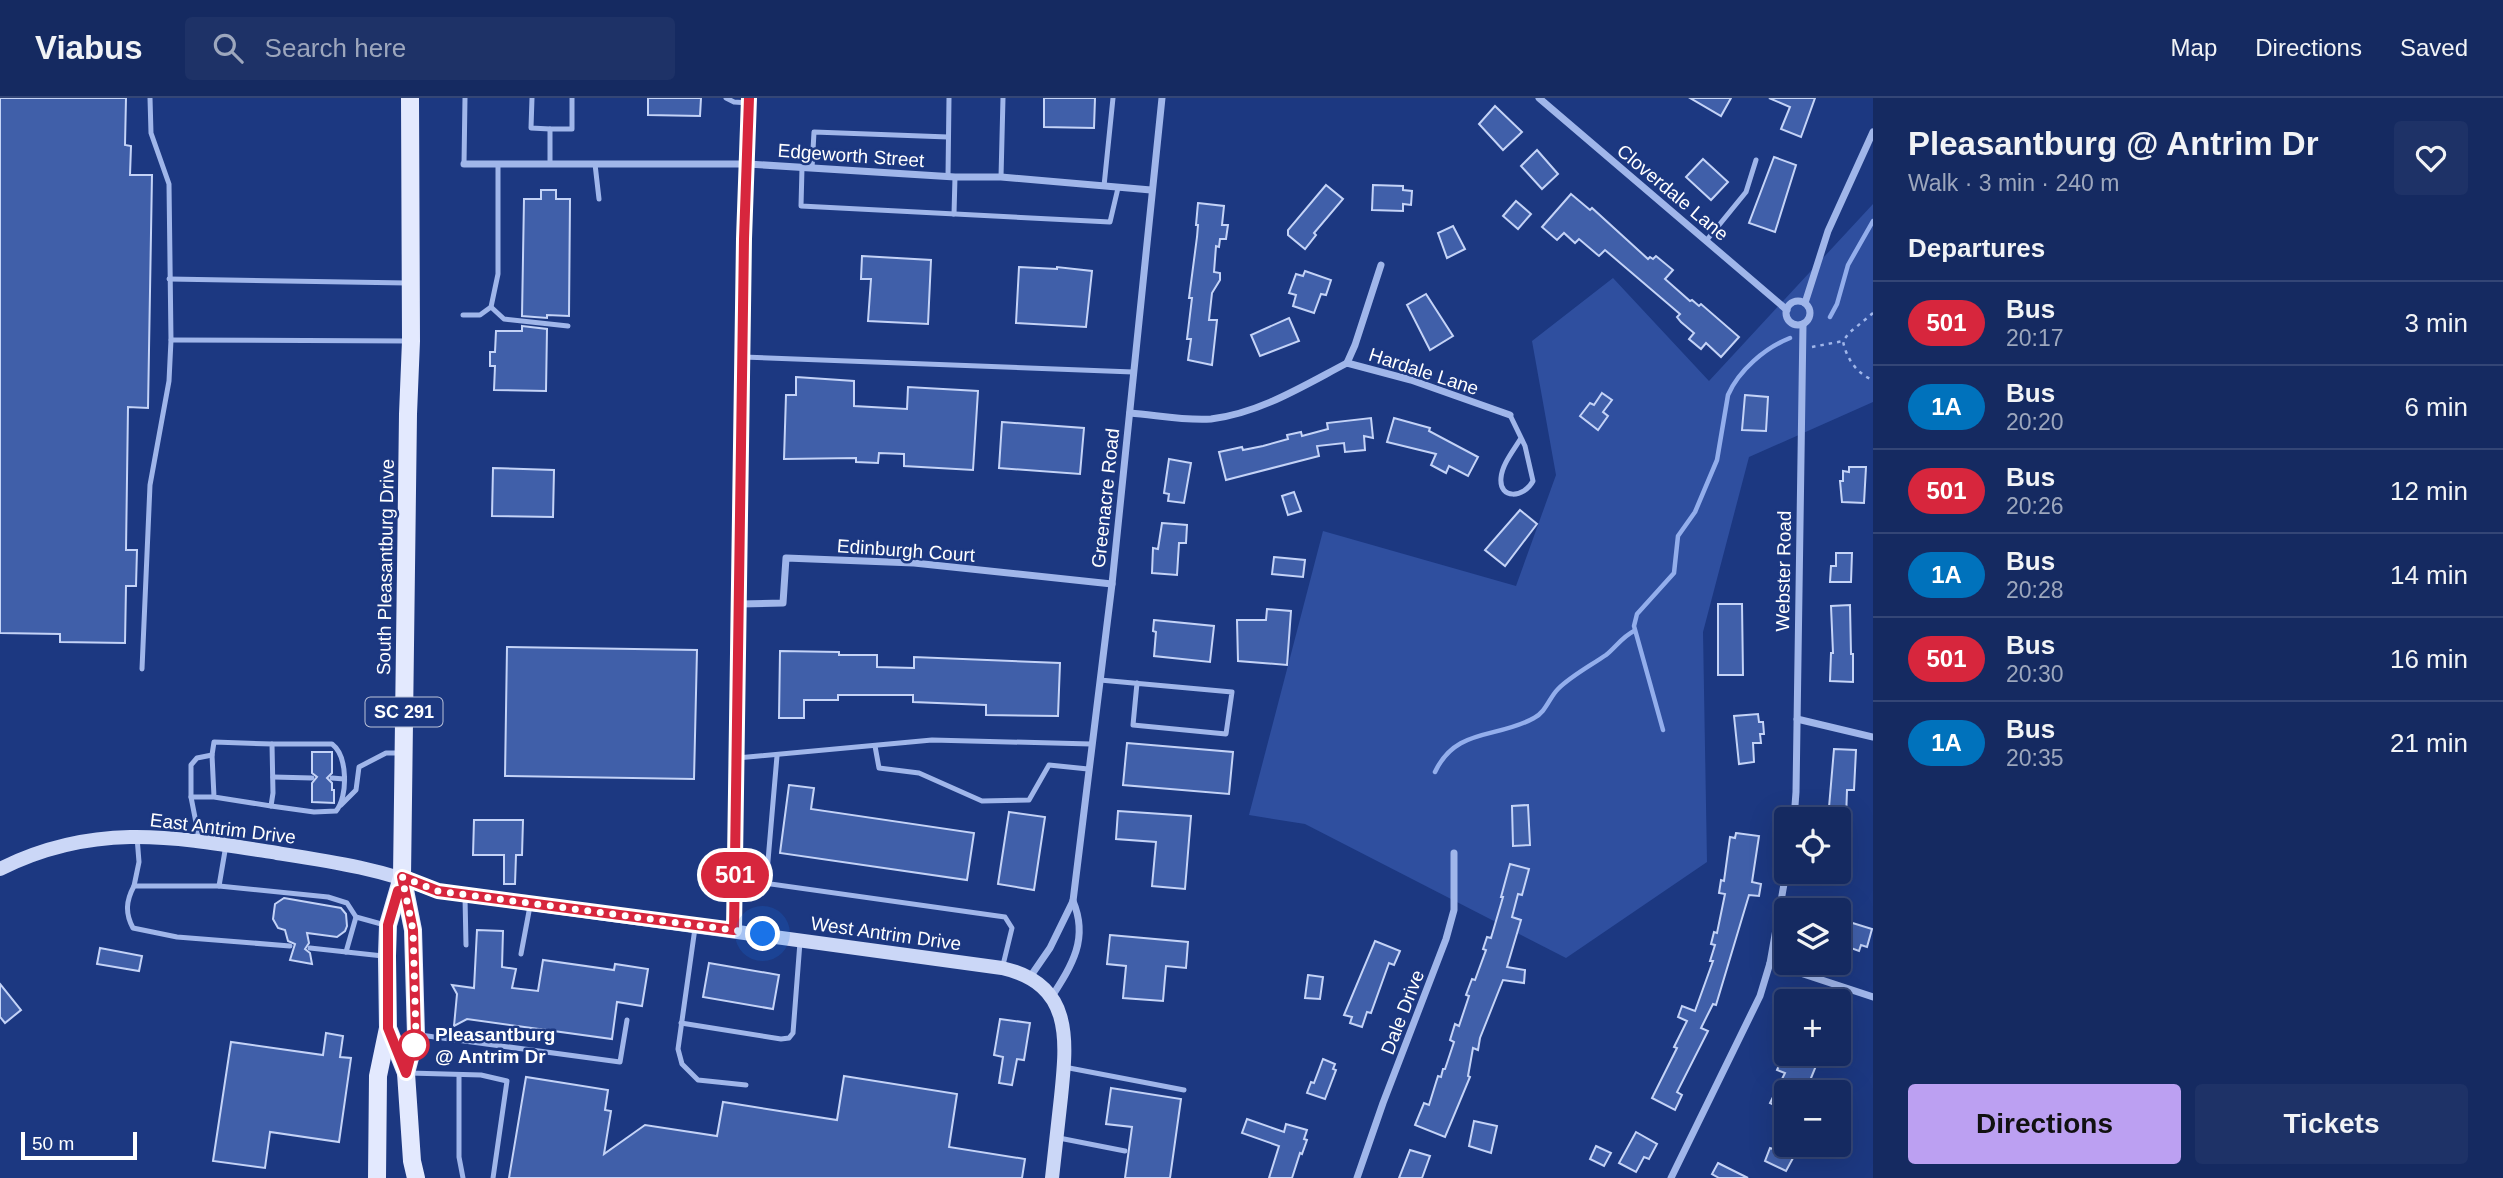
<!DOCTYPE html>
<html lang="en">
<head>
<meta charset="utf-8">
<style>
  body { margin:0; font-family:Helvetica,sans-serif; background:#1e3267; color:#f1f3f6; height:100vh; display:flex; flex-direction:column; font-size:26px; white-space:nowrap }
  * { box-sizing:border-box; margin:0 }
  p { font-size:23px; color:#9da7bd }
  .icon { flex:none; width:38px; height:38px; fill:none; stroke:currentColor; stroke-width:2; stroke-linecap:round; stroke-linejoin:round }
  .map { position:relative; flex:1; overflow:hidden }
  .side { display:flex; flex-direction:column; background:#152a61; width:630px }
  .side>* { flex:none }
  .badge { padding:0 14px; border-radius:23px; font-size:24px; line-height:46px }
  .tools { position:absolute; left:1774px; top:709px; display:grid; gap:14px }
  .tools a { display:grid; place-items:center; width:77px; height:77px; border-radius:7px; background:#152a61; box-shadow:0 7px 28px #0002,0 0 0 2px #344676; font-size:35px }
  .scale { position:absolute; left:21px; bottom:18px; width:116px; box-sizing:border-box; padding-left:7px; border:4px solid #fff; border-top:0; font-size:19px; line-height:24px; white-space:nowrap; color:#fff; -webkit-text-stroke:5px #1c3881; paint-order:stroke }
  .you { position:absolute; width:35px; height:35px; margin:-18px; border:5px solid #fff; border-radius:50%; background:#1a73e8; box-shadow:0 0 0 10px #1a73e833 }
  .map>.badge { position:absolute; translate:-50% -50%; box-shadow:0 0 0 4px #fff }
  h2 { padding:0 35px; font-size:26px; line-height:63px }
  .round { display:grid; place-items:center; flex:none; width:74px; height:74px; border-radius:7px; background:#1e3267 }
  .headline { display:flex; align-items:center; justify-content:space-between; height:119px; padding:0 35px }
  h1 { font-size:33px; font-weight:600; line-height:52px }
  .cta { display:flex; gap:14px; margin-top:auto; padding:14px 35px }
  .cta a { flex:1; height:80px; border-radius:7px; background:#bca0f2; color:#111; font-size:28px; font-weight:600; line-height:80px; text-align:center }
  .cta a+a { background:#1e3267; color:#f1f3f6 }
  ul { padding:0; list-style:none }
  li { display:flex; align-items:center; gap:21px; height:84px; padding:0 35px; border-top:2px solid #344676 }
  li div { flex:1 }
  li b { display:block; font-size:26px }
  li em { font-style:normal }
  li .badge { min-width:77px; font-weight:700; text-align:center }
  header { display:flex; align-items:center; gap:42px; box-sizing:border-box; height:98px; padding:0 35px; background:#152a61; border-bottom:2px solid #344676 }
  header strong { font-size:33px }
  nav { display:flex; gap:38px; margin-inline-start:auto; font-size:24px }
  .search { width:490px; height:63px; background:#1e3267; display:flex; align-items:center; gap:18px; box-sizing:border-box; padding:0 24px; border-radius:7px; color:#9da7bd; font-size:26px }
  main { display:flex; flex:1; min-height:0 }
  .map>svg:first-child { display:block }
</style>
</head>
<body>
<header>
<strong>Viabus</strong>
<div class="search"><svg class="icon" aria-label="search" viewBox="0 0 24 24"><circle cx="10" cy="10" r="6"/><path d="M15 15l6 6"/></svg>Search here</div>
<nav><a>Map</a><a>Directions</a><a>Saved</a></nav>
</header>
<main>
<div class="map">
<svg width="1873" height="1080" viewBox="0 0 1873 1080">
  <rect width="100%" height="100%" fill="#1c3881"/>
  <polygon fill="#2f4f9f" points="1873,106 1873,304 1749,359 1703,534 1707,764 1566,860 1305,726 1249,717 1323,433 1516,488 1556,377 1532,243 1613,180 1709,283"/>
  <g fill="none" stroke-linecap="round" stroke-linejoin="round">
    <g stroke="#93aeec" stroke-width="4.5">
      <polyline points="1830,219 1837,206 1848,167 1873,123"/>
      <path d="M1663 632 1634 528 1637 516 1674 475 1678 438 1695 414 1717 362 1728 297C1739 272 1765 250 1790 240"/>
      <path d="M1435 674C1456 629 1497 641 1534 620 1546 614 1549 600 1558 591 1571 578 1590 568 1606 557 1616 549 1622 539 1634 533"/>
    </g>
  </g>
  <g fill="#405fa9" stroke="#c4d3f7" stroke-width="2">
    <polygon points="0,0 126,0 125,47 131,48 130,77 152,77 148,310 128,309 126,452 137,452 136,488 126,488 125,545 60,544 60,536 0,535"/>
    <polygon points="648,0 701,0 700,18 648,17"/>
    <polygon points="1044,0 1095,0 1094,30 1044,29"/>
    <polygon points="1690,0 1731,0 1721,18"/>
    <polygon points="1769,0 1815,0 1801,39 1781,31 1790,9"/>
    <polygon points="1495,8 1522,34 1503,52 1479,26"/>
    <polygon points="1537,52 1558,76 1542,91 1521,68"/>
    <polygon points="1774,59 1796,67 1775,134 1749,125"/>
    <polygon points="1703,61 1728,84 1711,102 1686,79"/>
    <polygon points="1326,87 1343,101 1314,135 1316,137 1305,151 1288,137 1288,132"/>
    <polygon points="1373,87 1403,88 1403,92 1412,93 1411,107 1403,106 1403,113 1372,112"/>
    <polygon points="541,92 556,92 556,101 570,101 569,218 547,217 547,220 522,218 524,101 541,101"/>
    <polygon points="1571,96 1590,112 1592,110 1648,161 1650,159 1653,161 1656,158 1673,172 1665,181 1690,203 1692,202 1699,208 1701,206 1739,239 1721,259 1706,245 1701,251 1689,241 1694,235 1681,224 1677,219 1680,216 1605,152 1599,158 1579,141 1575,145 1564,135 1557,142 1542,129"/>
    <polygon points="1516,103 1531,116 1518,131 1503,118"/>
    <polygon points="1198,105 1224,108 1222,127 1228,127 1226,141 1220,141 1219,149 1216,148 1214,174 1220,175 1220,182 1212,195 1209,222 1217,222 1212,267 1188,262 1191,241 1187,241 1192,200 1189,200 1197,139 1198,127 1196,127"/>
    <polygon points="1453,128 1465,151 1447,160 1438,135"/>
    <polygon points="862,158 931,162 928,226 868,223 871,181 861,181"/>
    <polygon points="1019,169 1057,171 1057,169 1092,173 1086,229 1016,225"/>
    <polygon points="1305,173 1331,182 1326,197 1321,196 1314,215 1293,208 1296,197 1289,195 1296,176 1303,178"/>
    <polygon points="1426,196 1453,238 1430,252 1407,207"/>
    <polygon points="1289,220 1299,243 1260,258 1251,237"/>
    <polygon points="522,228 547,231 546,293 494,292 495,268 490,268 490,254 495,254 496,233 522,233"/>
    <polygon points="796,279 854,283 854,308 907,311 908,289 978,293 973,372 904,368 904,356 879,355 878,365 856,364 856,360 784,361 786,297 796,297"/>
    <polygon points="1602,295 1612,302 1603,314 1608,318 1598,332 1580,318 1590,305 1594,307"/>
    <polygon points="1745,297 1768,299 1766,333 1742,332"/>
    <polygon points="1371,320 1373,340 1364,338 1365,352 1345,354 1344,345 1317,348 1319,358 1226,382 1219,354 1242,349 1243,352 1263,348 1288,341 1287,337 1301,334 1302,338 1328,331 1327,325"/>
    <polygon points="1394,320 1430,330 1429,333 1478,359 1468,378 1449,368 1446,375 1431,367 1436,356 1387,344"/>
    <polygon points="1002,324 1084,330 1080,376 999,370"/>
    <polygon points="1169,361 1191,365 1184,405 1168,403 1169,396 1164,395"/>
    <polygon points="1849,369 1866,369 1864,405 1842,404 1840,383 1843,383 1843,373 1849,374"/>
    <polygon points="493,370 554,372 553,419 492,418"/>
    <polygon points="1294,394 1301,413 1288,417 1282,398"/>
    <polygon points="1520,412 1537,426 1505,468 1485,452"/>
    <polygon points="1162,425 1187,427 1186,445 1179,445 1177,477 1152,475 1153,450 1158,451"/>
    <polygon points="1836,455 1852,455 1851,484 1830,484 1831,468 1836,468"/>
    <polygon points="1274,459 1305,462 1303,479 1272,476"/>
    <polygon points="1718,506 1742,506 1743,577 1718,577"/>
    <polygon points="1850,507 1851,556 1853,556 1853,584 1830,583 1831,555 1833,555 1831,508"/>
    <polygon points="1267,511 1291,513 1287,567 1238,563 1237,522 1266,522"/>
    <polygon points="1154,522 1214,528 1210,564 1154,558 1156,534 1153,533"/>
    <polygon points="507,549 697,552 694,681 505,678"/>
    <polygon points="780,553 839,554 839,557 877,557 877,569 914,570 914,559 1060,565 1058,618 986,617 986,607 913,604 913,597 838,597 838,602 804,602 804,620 779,620"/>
    <polygon points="1758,616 1759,624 1763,624 1764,636 1760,636 1761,645 1753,645 1754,664 1739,666 1734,618"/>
    <polygon points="1127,645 1233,654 1229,696 1123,687"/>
    <polygon points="1834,651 1856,652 1854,692 1847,692 1846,721 1828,721"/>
    <polygon points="312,654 332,654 332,675 327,680 332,685 332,692 334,692 334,705 312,704 312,685 317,679 312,675"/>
    <polygon points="789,687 814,690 811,711 974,735 967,782 780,755"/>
    <polygon points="1528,707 1530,747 1513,748 1512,708"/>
    <polygon points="1118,713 1191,718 1185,791 1152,788 1156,744 1116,741"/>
    <polygon points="1009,714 1045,719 1034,792 998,786"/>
    <polygon points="474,722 523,722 522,757 516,757 515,786 504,786 504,757 473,757"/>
    <polygon points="1736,735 1759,738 1752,784 1761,786 1759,798 1749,797 1716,907 1713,906 1701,930 1708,933 1677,994 1682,997 1675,1012 1652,1000 1677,950 1674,949 1687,923 1678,919 1682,908 1695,913 1713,863 1710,863 1715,847 1711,846 1714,834 1717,835 1725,796 1719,795 1721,782 1724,783 1730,739 1735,740"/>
    <polygon points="1510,766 1529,771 1522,797 1518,796 1512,819 1521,822 1507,869 1525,872 1524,885 1503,882 1480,940 1478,952 1473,950 1468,978 1470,979 1445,1039 1415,1027 1424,1005 1429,1007 1438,978 1441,979 1443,971 1445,971 1454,944 1450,942 1455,926 1459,928 1469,898 1466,897 1472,881 1475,882 1486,852 1483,851 1487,839 1491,840 1503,799 1501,799"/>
    <polygon points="284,800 341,810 346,816 347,828 345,833 337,839 307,835 309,845 305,851 310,855 312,866 290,862 295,846 288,843 285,832 278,830 273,821 275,806"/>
    <polygon points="1846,823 1872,831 1867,849 1861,847 1859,853 1848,849 1850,844 1840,841"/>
    <polygon points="477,832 503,833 502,869 516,871 512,890 538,893 543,862 614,872 615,866 648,871 642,908 617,904 612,941 467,921 454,928 457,896 452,887 474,890"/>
    <polygon points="1110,837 1188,844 1186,870 1166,868 1163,903 1123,900 1126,868 1107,866"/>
    <polygon points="1375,843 1400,853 1394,867 1389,865 1371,915 1367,914 1362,929 1350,925 1352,919 1344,917"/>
    <polygon points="100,850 142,858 139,873 97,866"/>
    <polygon points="709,865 779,877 773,911 703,899"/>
    <polygon points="1308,877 1323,879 1320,901 1305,900"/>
    <polygon points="0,886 21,912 5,925 0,919"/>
    <polygon points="1000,921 1030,925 1024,962 1017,961 1012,987 999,985 1003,959 994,957"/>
    <polygon points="326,935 343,938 340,959 351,960 339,1044 270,1034 265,1070 213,1063 231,944 323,957"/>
    <polygon points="1784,956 1814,956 1812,960 1818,963 1809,985 1806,984 1801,994 1787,994 1787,1013 1770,1005 1785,975 1777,972"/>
    <polygon points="1323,961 1335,966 1333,971 1336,972 1325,1001 1307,995 1311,984 1314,985"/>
    <polygon points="844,978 957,996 949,1049 1025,1061 1022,1080 509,1080 526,979 608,992 605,1012 611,1013 604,1056 645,1027 717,1038 723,1004 837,1022"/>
    <polygon points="1111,990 1181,1001 1170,1080 1125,1080 1132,1029 1106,1026"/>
    <polygon points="1247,1021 1284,1034 1286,1026 1307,1032 1304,1041 1307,1042 1302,1056 1300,1055 1292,1080 1269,1080 1279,1048 1242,1035"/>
    <polygon points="1474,1023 1497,1028 1491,1055 1469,1048"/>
    <polygon points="1636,1034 1657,1046 1649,1061 1644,1059 1636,1074 1619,1065"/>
    <polygon points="1777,1044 1789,1050 1786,1057 1793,1060 1786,1073 1765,1063 1770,1050 1773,1051"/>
    <polygon points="1596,1048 1611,1055 1604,1068 1590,1061"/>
    <polygon points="1410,1052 1430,1058 1422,1080 1399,1080"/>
    <polygon points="1718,1065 1748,1080 1719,1080 1712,1076"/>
  </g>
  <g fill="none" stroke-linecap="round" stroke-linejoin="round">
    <g stroke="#a0b6ea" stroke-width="2.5" stroke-dasharray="3.5 5" stroke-linecap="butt">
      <path d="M1873 215 1849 235 1843 243C1846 260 1857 276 1873 282"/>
      <polyline points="1812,249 1843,243"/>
    </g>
    <g stroke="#a0b6ea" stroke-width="5">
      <polyline points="532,0 531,30 550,31"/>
      <polyline points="726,0 734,4 749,5"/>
      <polyline points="464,66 465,0"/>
      <polyline points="550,66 550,31 572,31 572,0"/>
      <polyline points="595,66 599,101"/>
      <polyline points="802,70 801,108 1110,124 1118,90"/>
      <polyline points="812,70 814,34 948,39"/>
      <polyline points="948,78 949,0"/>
      <polyline points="1001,79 1003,0"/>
      <polyline points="1104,88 1113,0"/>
      <polyline points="954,116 955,79"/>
      <polyline points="1706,143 1746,94 1756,62"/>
      <polyline points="169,181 407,185"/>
      <polyline points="491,209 504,221 568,228"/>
      <polyline points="463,217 480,217 491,209 498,176 498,66"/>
      <polyline points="171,242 409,243"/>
      <polyline points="743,259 1133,274"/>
      <path d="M1510 317 1525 348 1533 383C1524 400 1499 402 1501 380 1502 366 1514 352 1521 340"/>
      <polyline points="142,571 150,387 169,283 171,242 169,86 151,35 150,0"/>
      <polyline points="1100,582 1232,594 1226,636 1133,627 1137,585"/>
      <polyline points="875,648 879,670 919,675 982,703 1029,702 1049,667 1088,671"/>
      <polyline points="737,660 932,642 1091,646"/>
      <polyline points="273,679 312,680"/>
      <polyline points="332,680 344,681"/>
      <polyline points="191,699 191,667 197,660 212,657"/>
      <polyline points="341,707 356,692 359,669 386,655 401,655"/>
      <path d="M271 708 314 714 336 713C348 699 348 658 332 646H272"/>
      <polyline points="199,740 191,699 214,699 271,708 273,695 272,646 214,644 212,657 214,699"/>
      <polyline points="735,781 1005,819 1012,830 1003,867"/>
      <polyline points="766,786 777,658"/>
      <polyline points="134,788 139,764 137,739"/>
      <polyline points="219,788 226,747"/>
      <polyline points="465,799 466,847"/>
      <polyline points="695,830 678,951 682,966 698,982 746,987"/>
      <path d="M290 848 177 839 133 830C125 815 126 803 134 788H219L328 799 347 805 356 819 385 827"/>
      <polyline points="310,850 383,858"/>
      <polyline points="346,854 356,819"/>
      <polyline points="521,856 530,808"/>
      <polyline points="681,925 781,941 789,940 793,935 800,844"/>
      <polyline points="420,937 620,964 627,922"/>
      <polyline points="1064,969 1184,992"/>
      <polyline points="409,975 481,977 507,983 493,1080"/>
      <polyline points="459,978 459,1059 463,1080"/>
      <polyline points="1059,1040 1125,1053"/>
    </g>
    <g stroke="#a0b6ea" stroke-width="7">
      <polyline points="1539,0 1787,212"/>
      <polyline points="464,66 748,66 955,79 1001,79 1151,92"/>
      <circle cx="1798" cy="215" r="12"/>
      <polyline points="1805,205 1828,133 1873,34"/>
      <polyline points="1347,265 1355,247 1381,167"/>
      <path d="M1130 315C1156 317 1185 323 1211 321 1260 315 1303 288 1347 265L1411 282 1510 317"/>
      <polyline points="740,506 783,505 786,460 914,465 1112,486"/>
      <polyline points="1797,621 1873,639"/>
      <polyline points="1794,721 1796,694 1803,226"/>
      <polyline points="734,832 744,141 749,0"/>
      <polyline points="1770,865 1873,899"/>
      <polyline points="1030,879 1050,850 1073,803 1112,486 1162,0"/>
      <path d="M1051 900C1072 867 1089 841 1073 803"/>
      <polyline points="1357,1080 1383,1005 1446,841 1454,812 1454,755"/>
      <polyline points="1671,1080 1760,898 1770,865 1787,769"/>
    </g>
    <path stroke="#cbd7f7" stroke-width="14" d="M0 771C96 723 176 739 277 755 335 764 382 771 437 793L1002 870C1073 886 1067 941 1061 999 1058 1026 1055 1053 1052 1080"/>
    <g stroke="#e3e9fe" stroke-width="18">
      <polyline points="403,782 413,832 416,937 406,975 412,1063 416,1080"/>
      <polyline points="406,975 388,930 387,858 388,827 402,779 408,316 411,243 410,0"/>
      <polyline points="377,1080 378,978 388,930"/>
    </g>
  </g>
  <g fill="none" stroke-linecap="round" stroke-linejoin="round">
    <defs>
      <polyline id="line" points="398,793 388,827 388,930 406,975 416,937 413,832 402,779 438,793 734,832 744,141 749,0"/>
    </defs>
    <use href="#line" stroke="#fff" stroke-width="16"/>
    <use href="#line" stroke="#d7263d" stroke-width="10"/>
    <polyline stroke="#fff" stroke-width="7" stroke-dasharray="0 12.6" points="414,947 411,956 416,937 413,832 402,779 438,793 763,836"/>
  </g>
  <circle fill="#fff" stroke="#d7263d" stroke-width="3.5" cx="414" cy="947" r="14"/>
  <g text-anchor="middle" stroke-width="5" stroke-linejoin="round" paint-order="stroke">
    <rect fill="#1c3881" stroke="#bbc3d9" stroke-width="2" x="365.5" y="599.5" width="77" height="29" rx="5"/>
    <g font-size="18" font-weight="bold" fill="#fff">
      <text x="404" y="620">SC 291</text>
    </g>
    <g font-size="19" fill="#fff" stroke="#1c3881">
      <text transform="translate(851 57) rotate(4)" y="7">Edgeworth Street</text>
      <text transform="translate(1673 94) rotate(40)" y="7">Cloverdale Lane</text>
      <text transform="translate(1424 273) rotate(18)" y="7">Hardale Lane</text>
      <text transform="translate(1105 400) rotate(-84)" y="7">Greenacre Road</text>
      <text transform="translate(906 452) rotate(4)" y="7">Edinburgh Court</text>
      <text transform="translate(385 469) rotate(-89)" y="7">South Pleasantburg Drive</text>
      <text transform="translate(1783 473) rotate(-89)" y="7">Webster Road</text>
      <text transform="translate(223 730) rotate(7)" y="7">East Antrim Drive</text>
      <text transform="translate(886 835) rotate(8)" y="7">West Antrim Drive</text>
      <text transform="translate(1402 914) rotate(-69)" y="7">Dale Drive</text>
    </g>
    <g font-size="19" font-weight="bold" fill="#fff" stroke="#1c3881" text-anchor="start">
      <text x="435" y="943">Pleasantburg<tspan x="435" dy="22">@ Antrim Dr</tspan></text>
    </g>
  </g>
</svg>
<div class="tools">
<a><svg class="icon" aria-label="locate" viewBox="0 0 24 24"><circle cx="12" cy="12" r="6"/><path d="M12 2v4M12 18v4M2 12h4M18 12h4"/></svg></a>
<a><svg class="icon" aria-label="layers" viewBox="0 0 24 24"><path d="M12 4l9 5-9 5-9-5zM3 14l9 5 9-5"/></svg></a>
<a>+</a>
<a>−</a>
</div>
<div class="scale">50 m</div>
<div class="you" style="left:763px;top:836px"></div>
<b class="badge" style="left:735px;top:777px;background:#d7263d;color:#fff">501</b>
</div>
<section class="side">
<div class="headline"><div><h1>Pleasantburg @ Antrim Dr</h1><p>Walk · 3 min · 240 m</p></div><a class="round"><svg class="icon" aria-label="heart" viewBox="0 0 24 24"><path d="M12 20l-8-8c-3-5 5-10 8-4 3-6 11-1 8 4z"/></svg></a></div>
<h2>Departures</h2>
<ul>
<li><span class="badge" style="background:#d7263d;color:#fff">501</span><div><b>Bus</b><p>20:17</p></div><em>3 min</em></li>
<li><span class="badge" style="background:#0072bc;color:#fff">1A</span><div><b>Bus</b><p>20:20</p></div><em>6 min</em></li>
<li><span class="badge" style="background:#d7263d;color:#fff">501</span><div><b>Bus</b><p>20:26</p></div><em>12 min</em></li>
<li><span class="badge" style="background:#0072bc;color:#fff">1A</span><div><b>Bus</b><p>20:28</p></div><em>14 min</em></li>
<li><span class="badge" style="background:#d7263d;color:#fff">501</span><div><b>Bus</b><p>20:30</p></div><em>16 min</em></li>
<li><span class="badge" style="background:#0072bc;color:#fff">1A</span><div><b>Bus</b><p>20:35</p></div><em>21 min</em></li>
</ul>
<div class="cta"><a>Directions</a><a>Tickets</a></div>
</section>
</main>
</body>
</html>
